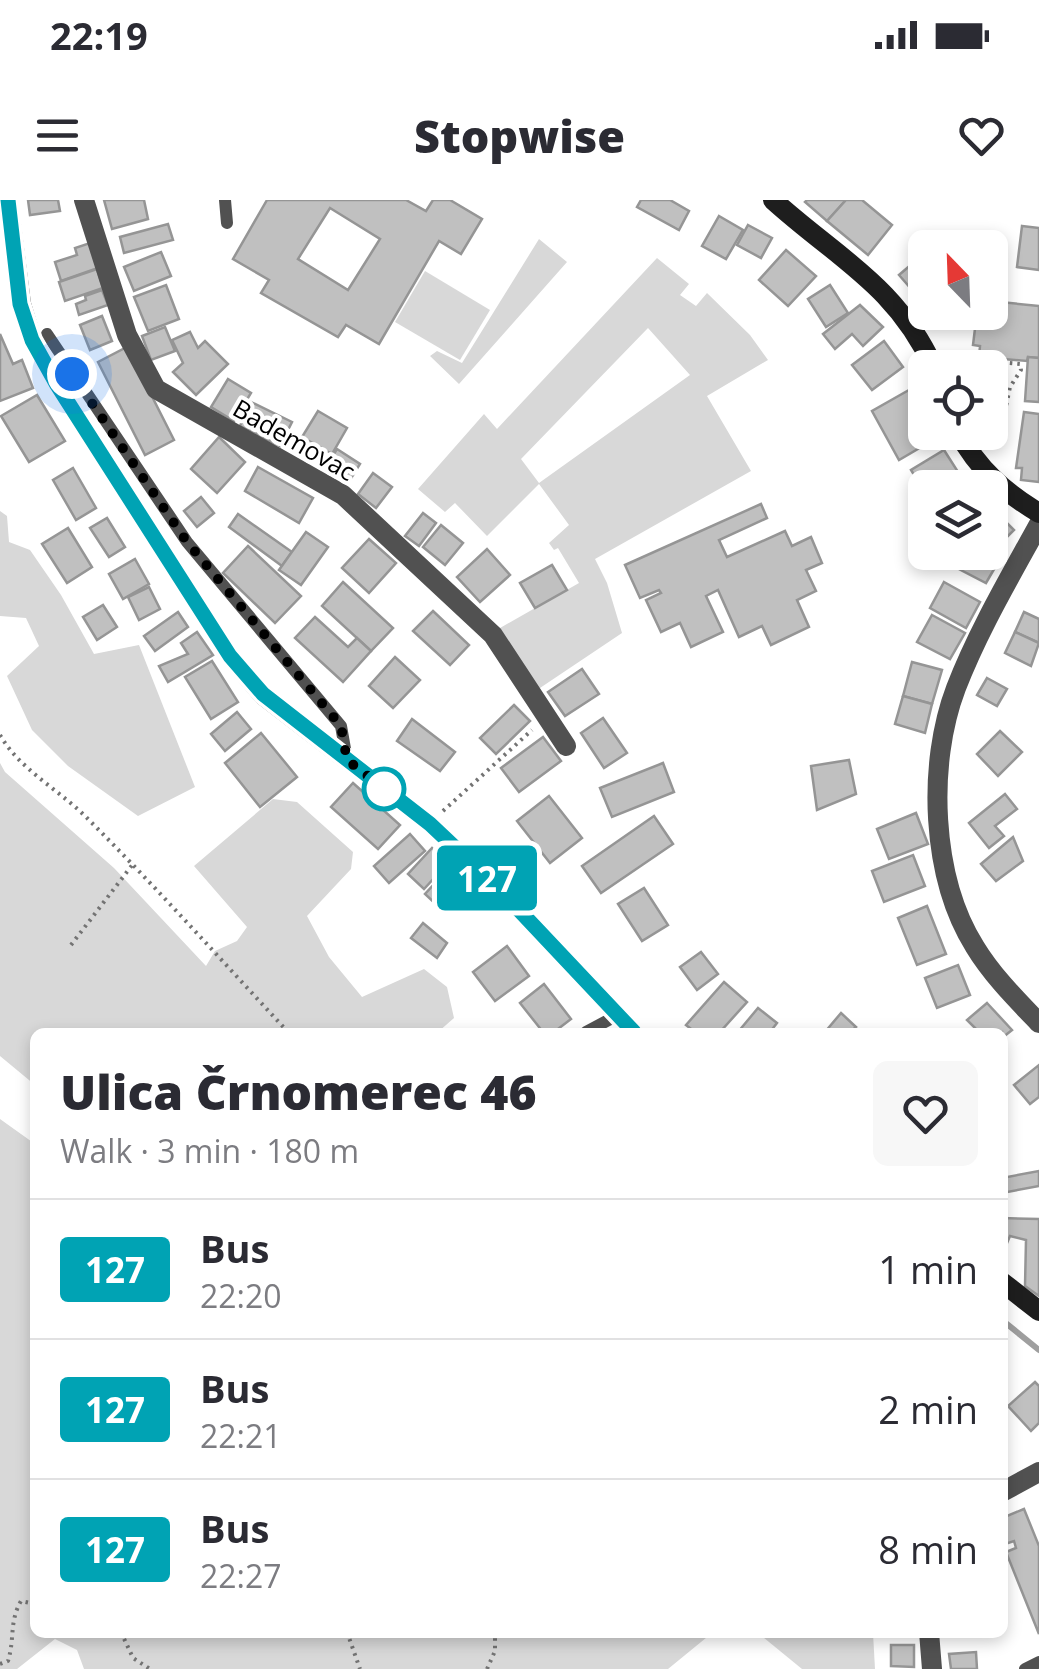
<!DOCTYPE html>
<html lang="en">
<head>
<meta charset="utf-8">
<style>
  body { margin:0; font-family:"Open Sans",sans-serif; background:#f7f7f7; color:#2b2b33; height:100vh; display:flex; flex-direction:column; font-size:38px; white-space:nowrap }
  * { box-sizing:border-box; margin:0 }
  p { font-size:32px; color:#7c7c81 }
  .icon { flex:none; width:55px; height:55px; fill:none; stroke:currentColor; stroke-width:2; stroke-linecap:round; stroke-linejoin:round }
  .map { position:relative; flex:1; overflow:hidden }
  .panel { position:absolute; left:30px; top:828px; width:978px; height:610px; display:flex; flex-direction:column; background:#fff; border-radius:15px; box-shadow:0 5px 15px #0003 }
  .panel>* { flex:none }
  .badge { padding:0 20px; border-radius:8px; font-size:35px; line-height:65px }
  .needle { width:65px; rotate:337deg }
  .buttons { position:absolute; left:908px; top:30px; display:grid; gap:20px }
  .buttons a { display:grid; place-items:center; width:100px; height:100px; border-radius:15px; background:#fff; box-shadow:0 5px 15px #0003; font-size:50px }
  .you { position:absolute; width:50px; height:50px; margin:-25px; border:8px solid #fff; border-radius:50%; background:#1a73e8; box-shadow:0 0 0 15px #1a73e833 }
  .map>.badge { position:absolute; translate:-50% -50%; box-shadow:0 0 0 5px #fff }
  .round { display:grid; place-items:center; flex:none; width:105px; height:105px; border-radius:15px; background:#f7f7f7 }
  .summary { display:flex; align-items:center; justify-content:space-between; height:170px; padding:0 30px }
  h1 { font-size:48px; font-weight:800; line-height:75px }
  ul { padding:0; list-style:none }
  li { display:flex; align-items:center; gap:30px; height:140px; padding:0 30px; border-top:2px solid #e1e1e2 }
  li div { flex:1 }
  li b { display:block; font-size:38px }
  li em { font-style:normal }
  li .badge { min-width:110px; font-weight:700; text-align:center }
  .status { display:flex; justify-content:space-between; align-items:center; height:70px; padding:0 50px; background:#fff; direction:ltr }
  .status svg { height:28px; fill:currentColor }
  header { display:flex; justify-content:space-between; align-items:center; height:130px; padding:0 30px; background:#fff; font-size:45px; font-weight:800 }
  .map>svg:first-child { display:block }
</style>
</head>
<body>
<div class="status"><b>22:19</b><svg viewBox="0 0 49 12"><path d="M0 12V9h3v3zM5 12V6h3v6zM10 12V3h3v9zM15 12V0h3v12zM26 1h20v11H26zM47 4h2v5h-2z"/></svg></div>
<header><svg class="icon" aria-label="menu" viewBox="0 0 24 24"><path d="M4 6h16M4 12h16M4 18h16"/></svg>Stopwise<svg class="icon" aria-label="heart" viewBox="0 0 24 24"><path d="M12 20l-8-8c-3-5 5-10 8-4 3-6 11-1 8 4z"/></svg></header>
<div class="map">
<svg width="1039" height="1469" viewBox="0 0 1039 1469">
  <rect width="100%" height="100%" fill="#fff"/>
  <g fill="#d8d8d8" fill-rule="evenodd">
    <polygon points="539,39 567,62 459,184 430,156 437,151 462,163"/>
    <path d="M657 58 689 84 680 95 696 106 707 93 750 135 768 160 707 196 751 271 595 359 607 383 622 433 537 490 500 428 579 383 558 348 554 350 549 343 569 325 539 284 487 336 455 303 445 312 418 289 484 214 497 229ZM648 128 690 175 539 283 521 259Z"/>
    <polygon points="425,71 490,110 460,160 395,122"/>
    <polygon points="0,311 7,316 9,342 30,350 61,395 94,454 139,445 195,587 138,616 68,566 32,530 7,476 39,446 26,418 0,416"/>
    <polygon points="0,563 5,572 114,668 206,766 215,751 237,741 247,727 194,666 273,599 297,602 353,652 351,669 307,716 329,757 362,797 424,769 447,787 454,818 438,832 35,832 35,885 0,856"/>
    <polygon points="0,919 35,944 35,1432 712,1433 668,1469 84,1469 77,1450 55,1439 17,1469 0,1469"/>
    <polygon points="758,1433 873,1433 875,1469 802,1469"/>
  </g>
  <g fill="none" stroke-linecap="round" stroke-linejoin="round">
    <polyline stroke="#9f9f9f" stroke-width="6" points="1002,1120 1039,1150"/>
  </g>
  <g fill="#c0c0c0" stroke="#959595" stroke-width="2.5" fill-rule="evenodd">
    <polygon points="28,0 58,0 60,11 30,15"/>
    <polygon points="104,0 144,0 148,19 112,29"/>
    <path d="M267 0H406L426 11 433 0H450L482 19 461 54 439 41 379 144 346 125 338 137 261 93 269 80 233 59ZM330 8 380 39 348 90 298 59Z"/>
    <polygon points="641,0 670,0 689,11 679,30 637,7"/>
    <polygon points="807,0 846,0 827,21 805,2"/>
    <polygon points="846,0 862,0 892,25 868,55 827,21"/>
    <polygon points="719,16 743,30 726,59 702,46"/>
    <polygon points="168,24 173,40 124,53 120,37"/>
    <polygon points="748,25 772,38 761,58 737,45"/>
    <polygon points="1022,26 1039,28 1039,70 1017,67"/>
    <polygon points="90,43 98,68 61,81 55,62 77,55 75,48"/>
    <polygon points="786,50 816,76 788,106 759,80"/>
    <polygon points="161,52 171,76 134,91 124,67"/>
    <polygon points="920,57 925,63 925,105 899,75"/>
    <polygon points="97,69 103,88 65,101 59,82"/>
    <polygon points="166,85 179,119 148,131 134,97"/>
    <polygon points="830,85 848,113 826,127 808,99"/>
    <polygon points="102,90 108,105 79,115 76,104 86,100 85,96"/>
    <polygon points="990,101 1039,106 1039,158 1028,157 1027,161 979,157 980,146 973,145 977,112 990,112"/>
    <polygon points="860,105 883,127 863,146 852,134 835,149 823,134"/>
    <polygon points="102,116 112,141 90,150 80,125"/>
    <polygon points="165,127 175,151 151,160 142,136"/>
    <polygon points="190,132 198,148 205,141 228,164 196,195 173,172 183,163 172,140"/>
    <polygon points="0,134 13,164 22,160 33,188 0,201"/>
    <polygon points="884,141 903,167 872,190 852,165"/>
    <polygon points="127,147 174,240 145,255 98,162"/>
    <polygon points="1028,157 1039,158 1039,202 1025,201"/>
    <polygon points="228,179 251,193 234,221 211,207"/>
    <polygon points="916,186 925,211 925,232 933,232 935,239 899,260 872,211"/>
    <polygon points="37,195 65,241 29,262 1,216"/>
    <polygon points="251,202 292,222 280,246 240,226"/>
    <polygon points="318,211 347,228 332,254 302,237"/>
    <polygon points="1024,212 1039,214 1039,282 1021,280 1022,268 1016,268"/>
    <polygon points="219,237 245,262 217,293 191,269"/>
    <polygon points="337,249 360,264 350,280 327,265"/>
    <polygon points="944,250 960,275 939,288 925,288 925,293 911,270"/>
    <polygon points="258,267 313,298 299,323 245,291"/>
    <polygon points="73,268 96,308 76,320 53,280"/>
    <polygon points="373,273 392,287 376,308 358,294"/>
    <polygon points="201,297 214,313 197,327 184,311"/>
    <polygon points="761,304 767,318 719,340 727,357 785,331 792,346 811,337 822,363 806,370 816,391 797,400 809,427 771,445 762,426 739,437 718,390 706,396 723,432 691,447 680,423 661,432 646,400 661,393 659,390 640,398 625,365"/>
    <polygon points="990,306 1014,330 996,348 990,342"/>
    <polygon points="423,313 436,323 419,346 405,336"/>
    <polygon points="238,314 292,352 282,366 229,327"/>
    <polygon points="107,318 125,347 109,357 90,328"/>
    <polygon points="441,325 463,343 445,365 423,347"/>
    <polygon points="68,328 92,367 67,383 42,344"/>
    <polygon points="306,332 328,347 301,385 279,370"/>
    <polygon points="369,339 396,363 369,393 342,368"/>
    <polygon points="990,345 1004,352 986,383 955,367 963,352 990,352"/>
    <polygon points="248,346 301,396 275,423 223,373"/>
    <polygon points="487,349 510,375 480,402 457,377"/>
    <polygon points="135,359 149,384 123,399 109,374"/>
    <polygon points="552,365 567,390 535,408 520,383"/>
    <polygon points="343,382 393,428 371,451 322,406"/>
    <polygon points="944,382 980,402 966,428 930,408"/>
    <polygon points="149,387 160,409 139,420 128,397"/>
    <polygon points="103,405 117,427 97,440 83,417"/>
    <polygon points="433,411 469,445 450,465 413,431"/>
    <polygon points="178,412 188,427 155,451 144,436"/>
    <polygon points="1024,412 1039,419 1039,443 1015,432"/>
    <polygon points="932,415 965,433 950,459 917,442"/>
    <polygon points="315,417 348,447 357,438 371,451 343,482 295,438"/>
    <polygon points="197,432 213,455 168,482 159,466 188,454 181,443"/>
    <polygon points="1015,432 1039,443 1031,466 1005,453"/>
    <polygon points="395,457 420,480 393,508 369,486"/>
    <polygon points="212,461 238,502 211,519 185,477"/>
    <polygon points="912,462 942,470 932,504 903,496"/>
    <polygon points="582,469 599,494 565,516 548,492"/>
    <polygon points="987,478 1007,489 997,506 977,495"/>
    <polygon points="903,496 932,504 925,533 895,524"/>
    <polygon points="514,505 530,521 496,554 480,538"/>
    <polygon points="237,512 251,529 225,551 211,534"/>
    <polygon points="603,518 627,553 604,568 581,533"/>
    <polygon points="412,519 455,552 440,571 397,541"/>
    <polygon points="1000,531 1022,552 998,576 977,554"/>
    <polygon points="261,533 297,577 260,607 225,563"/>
    <polygon points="543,537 561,561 519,592 501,568"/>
    <polygon points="849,560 856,594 817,610 811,566"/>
    <polygon points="663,563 674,592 612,617 600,588"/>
    <polygon points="353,583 400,625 378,649 331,607"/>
    <polygon points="1005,594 1017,609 995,626 1004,636 989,648 969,623"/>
    <polygon points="549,596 582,638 550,663 517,621"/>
    <polygon points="916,613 928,644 889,659 877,629"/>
    <polygon points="654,616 673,644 601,693 582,666"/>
    <polygon points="410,634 425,651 389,683 374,666"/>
    <polygon points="1013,637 1023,661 996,681 981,664"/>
    <polygon points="432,648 448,663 424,689 408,674"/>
    <polygon points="913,655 925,686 884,702 872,671"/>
    <polygon points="449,668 465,683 441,709 425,694"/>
    <polygon points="644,688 668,725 642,741 618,704"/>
    <polygon points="927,706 946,754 917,765 898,718"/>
    <polygon points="423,723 447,743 437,758 411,738"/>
    <polygon points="507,746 529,776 495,801 473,772"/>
    <polygon points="701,752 718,774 697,790 680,767"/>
    <polygon points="958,765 970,795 937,808 925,778"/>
    <polygon points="724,782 747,802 720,832 695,832 686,825"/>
    <polygon points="544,784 571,819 554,832 543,832 520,803"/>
    <polygon points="987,803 1012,830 1002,838 1002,832 979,832 967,820"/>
    <polygon points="758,808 777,823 770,832 738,832"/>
    <polygon points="841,813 856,827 850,832 825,832"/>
    <polygon points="1039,865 1039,897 1030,904 1014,885"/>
    <polygon points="1039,971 1039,986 1002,993 1002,978"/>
    <polygon points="1002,1018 1039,1019 1039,1096 1025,1086 1026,1040 1010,1036 1002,1055"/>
    <polygon points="1035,1182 1039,1186 1039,1223 1031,1231 1008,1206"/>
    <polygon points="1024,1309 1039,1346 1039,1434 1006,1352 1016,1348 1014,1341 1002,1345 1002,1318"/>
    <polygon points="891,1445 914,1445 914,1467 891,1466"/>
    <polygon points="976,1452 977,1469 951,1469 949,1454"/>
  </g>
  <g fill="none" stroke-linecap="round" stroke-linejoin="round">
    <g stroke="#737373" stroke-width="4" stroke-dasharray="2.5 5" stroke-linecap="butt">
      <polyline points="1000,158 999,162 1020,164 1021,170 1010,187 1003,221"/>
      <path d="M0 535C20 570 61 591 88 619 157 688 222 761 288 832"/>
      <polyline points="443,611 532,530"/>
      <polyline points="71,745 133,664"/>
      <polyline points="121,1432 133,1458 150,1469"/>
      <polyline points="347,1432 360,1469"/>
      <path d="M0 1464 8 1461C15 1438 9 1422 21 1401L35 1404"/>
      <polyline points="487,1469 495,1451 495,1432"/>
    </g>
    <g stroke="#515151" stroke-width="12">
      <polyline points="225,0 227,23"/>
      <polyline points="47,134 187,342 341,526 347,560"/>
      <polyline points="586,832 618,815"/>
      <polyline points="1025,1469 1039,1462"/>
    </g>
    <g stroke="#515151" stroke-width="20">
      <polyline points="84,0 127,135 156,189 343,295 493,435 566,546"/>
      <path d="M1039 324C1010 377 978 431 956 488 927 564 931 677 975 747 992 775 1016 799 1039 823"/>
      <polyline points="1002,1292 1039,1272"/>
      <polyline points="929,1432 932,1469"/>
    </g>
    <g stroke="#1e1e1e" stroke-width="20">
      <polyline points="8,0 21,104 32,140 57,185 230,456 263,495 429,623 501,691 634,832"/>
      <path d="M773 0C837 58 896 85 934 168"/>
      <path d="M958 232C978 269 1004 292 1039 313"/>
      <polyline points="1002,1082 1039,1111"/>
    </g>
  </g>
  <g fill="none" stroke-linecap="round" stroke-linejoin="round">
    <defs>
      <polyline id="line" points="8,0 20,104 32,140 57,185 230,456 263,494 430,624 501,691 634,832"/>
    </defs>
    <use href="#line" stroke="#fff" stroke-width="22"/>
    <use href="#line" stroke="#00a3b4" stroke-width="15"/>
    <polyline stroke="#000" stroke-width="10" stroke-dasharray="0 18" points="72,174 187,342 341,526 347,560 391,594 384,589"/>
  </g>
  <circle fill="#fff" stroke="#00a3b4" stroke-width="5" cx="384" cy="589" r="20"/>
  <g text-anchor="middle" stroke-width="8" stroke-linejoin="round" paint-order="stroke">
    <g font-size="25" fill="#000" stroke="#fff">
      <text transform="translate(294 240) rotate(30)" y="9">Bademovac</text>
    </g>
  </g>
</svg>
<div class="buttons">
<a><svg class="needle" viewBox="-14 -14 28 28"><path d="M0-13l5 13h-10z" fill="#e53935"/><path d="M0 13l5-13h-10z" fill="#7c7c81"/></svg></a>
<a><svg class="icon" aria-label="locate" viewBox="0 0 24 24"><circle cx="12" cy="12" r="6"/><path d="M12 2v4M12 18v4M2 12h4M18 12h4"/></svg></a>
<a><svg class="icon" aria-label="layers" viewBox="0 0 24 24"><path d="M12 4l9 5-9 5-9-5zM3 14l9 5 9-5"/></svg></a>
</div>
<div class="you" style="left:72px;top:174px"></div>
<b class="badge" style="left:487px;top:678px;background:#00a3b4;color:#fff">127</b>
<section class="panel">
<div class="summary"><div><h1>Ulica Črnomerec 46</h1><p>Walk · 3 min · 180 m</p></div><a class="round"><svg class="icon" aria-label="heart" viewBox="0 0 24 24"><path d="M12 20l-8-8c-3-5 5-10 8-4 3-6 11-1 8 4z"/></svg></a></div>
<ul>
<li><span class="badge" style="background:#00a3b4;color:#fff">127</span><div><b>Bus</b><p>22:20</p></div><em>1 min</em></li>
<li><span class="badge" style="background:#00a3b4;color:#fff">127</span><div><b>Bus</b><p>22:21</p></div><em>2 min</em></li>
<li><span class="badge" style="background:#00a3b4;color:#fff">127</span><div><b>Bus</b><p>22:27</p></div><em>8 min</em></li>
</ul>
</section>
</div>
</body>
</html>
